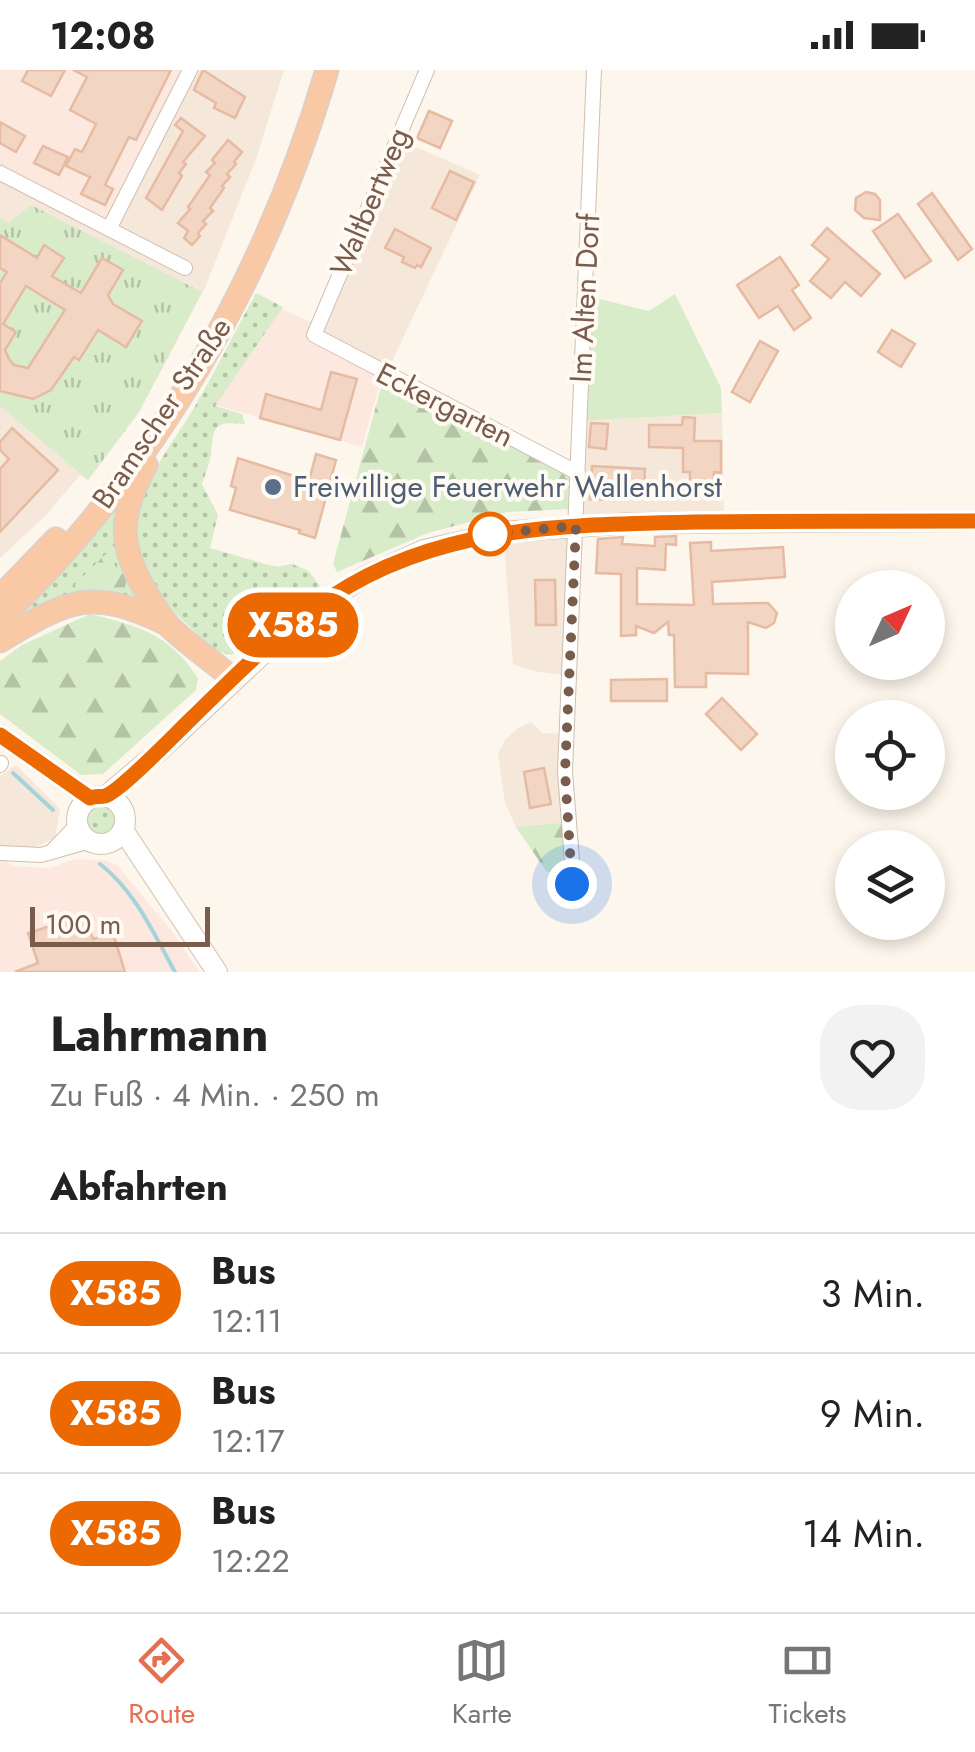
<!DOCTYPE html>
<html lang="de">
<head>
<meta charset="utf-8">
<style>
  body { margin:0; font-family:Jost,sans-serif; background:#f2f2f2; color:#222; height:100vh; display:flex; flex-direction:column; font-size:38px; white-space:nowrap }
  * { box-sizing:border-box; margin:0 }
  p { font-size:32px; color:#767676 }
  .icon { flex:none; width:55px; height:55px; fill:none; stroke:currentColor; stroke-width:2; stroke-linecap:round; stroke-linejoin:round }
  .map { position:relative; height:902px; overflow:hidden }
  .details { display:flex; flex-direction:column; background:#fff; flex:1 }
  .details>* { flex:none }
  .badge { padding:0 20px; border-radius:32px; font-size:35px; line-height:65px }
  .needle { width:65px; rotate:46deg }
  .fabs { position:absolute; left:835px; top:500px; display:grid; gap:20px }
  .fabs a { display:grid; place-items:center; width:110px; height:110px; border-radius:50%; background:#fff; box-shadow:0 5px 15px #0003; font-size:50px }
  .scale { position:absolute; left:30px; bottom:25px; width:180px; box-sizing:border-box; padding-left:10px; border:5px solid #7a5c4d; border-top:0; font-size:28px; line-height:35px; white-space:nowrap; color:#7a5c4d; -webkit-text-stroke:8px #fffaf3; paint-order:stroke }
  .you { position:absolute; width:50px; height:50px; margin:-25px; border:8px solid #fff; border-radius:50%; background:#1a73e8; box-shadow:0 0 0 15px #1a73e833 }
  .map>.badge { position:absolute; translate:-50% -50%; box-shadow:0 0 0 5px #fff }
  h2 { padding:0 50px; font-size:38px; line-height:90px }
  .round { display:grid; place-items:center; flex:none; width:105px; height:105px; border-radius:40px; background:#f2f2f2 }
  .headline { display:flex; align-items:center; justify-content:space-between; height:170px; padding:0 50px }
  h1 { font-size:48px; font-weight:700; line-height:75px }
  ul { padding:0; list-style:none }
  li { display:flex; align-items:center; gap:30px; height:120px; padding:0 50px; border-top:2px solid #e0e0e0 }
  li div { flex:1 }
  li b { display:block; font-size:38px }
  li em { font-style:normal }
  li .badge { min-width:110px; font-weight:700; text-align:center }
  .status { display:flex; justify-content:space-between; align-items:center; height:70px; padding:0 50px; background:#fff; direction:ltr }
  .status svg { height:28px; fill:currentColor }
  .menu { display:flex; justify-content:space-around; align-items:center; height:140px; border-top:2px solid #e0e0e0; background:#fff; font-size:28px; color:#767676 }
  .menu a { display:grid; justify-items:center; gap:5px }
  .menu .on { color:#e76f51 }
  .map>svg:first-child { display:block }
</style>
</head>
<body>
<div class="status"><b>12:08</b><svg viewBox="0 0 49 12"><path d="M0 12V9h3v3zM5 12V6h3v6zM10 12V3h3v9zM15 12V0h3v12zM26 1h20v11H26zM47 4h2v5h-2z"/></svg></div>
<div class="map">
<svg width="975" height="902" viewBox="0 0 975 902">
  <defs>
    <pattern id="grass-dots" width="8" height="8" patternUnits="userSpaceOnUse" patternTransform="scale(2.5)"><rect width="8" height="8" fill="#d8ecc9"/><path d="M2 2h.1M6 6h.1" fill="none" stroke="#b4c2a5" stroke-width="1.8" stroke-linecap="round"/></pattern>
    <pattern id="forest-firs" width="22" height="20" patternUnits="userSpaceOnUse" patternTransform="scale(2.5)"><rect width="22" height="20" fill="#d8ecc9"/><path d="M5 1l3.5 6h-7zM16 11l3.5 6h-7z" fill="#b4c2a5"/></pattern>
    <pattern id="park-tufts" width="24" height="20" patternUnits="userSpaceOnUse" patternTransform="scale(2.5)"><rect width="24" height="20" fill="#d8ecc9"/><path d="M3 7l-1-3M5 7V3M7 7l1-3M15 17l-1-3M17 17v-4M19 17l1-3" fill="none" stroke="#b4c2a5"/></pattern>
  </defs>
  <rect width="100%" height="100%" fill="#fdf6ec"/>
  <g fill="#f5e8da">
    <polygon points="0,0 284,0 256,89 205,218 139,342 88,410 80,405 45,446 0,488"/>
    <polygon points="396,68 480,105 386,304 314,265"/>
    <polygon points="722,343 724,441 576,445 579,351"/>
    <polygon points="575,456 570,606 533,601 513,594 503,462"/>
    <polygon points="531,652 542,663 567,664 569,752 516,757 505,733 498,684 505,670 518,658"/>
    <polygon points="16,695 60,739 55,768 35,777 13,780 0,776 0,706"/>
  </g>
  <g fill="#fde8e0">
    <polygon points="0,0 183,0 109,150 0,92"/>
    <polygon points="278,238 312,252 306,270 381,309 362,377 212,334"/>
    <polygon points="0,785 12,796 50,798 75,789 104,790 117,795 174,864 199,902 0,902"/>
  </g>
  <g fill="url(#grass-dots)">
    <path d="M256 223 283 237 215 336 242 344 245 354C213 351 214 356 211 383 210 393 205 405 202 414L218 445 210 478 276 497 292 494 309 501 320 516 253 566 232 585 215 581 193 567 196 563C175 543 148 520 139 492 119 433 172 378 198 331 218 296 236 259 256 223Z"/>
    <polygon points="136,402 121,441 152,542 127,529 0,555"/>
    <circle cx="100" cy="750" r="15"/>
  </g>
  <g fill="url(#forest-firs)">
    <polygon points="383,310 569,406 568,439 507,442 428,463 337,502 333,494"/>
    <polygon points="109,481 116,498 127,508 124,521 72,517"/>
    <path d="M90 544C139 556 169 564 198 608L196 620 103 704 81 705 0 644V591L22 575Z"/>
    <polygon points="569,752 572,814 546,801 516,757"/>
  </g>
  <polygon fill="url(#park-tufts)" points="31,135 202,222 139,342 88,410 0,336 0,148 8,153"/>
  <polygon fill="#d8ecc9" points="675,224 721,318 722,343 579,351 587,226 649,241"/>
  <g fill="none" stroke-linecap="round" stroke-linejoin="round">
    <g stroke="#a5d3da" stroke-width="4">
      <polyline points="13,703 53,740"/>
      <path d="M100 794C135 821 154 864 175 902"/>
    </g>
  </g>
  <g fill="#f3d5c3" stroke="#e6bba3" stroke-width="2.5" fill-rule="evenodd">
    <polygon points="28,0 65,0 51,26 22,11"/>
    <polygon points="73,0 171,0 136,70 129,67 105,115 113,119 105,135 81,124 90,107 66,96 75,79 82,82 96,54 70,40 87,7"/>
    <polygon points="203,0 245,27 235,48 214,38 216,33 194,20"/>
    <polygon points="429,41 452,51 440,78 417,68"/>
    <polygon points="181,48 205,66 183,92 186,94 179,103 182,106 162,140 146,128 183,61 175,55"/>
    <polygon points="0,52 25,66 16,82 0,73"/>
    <polygon points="228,70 242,82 234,92 236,94 227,104 230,107 222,116 224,118 210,138 213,141 203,151 206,154 198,163 200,166 192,175 184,168 188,161 178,153 190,139 188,137 210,105 206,102 215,93 212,90"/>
    <polygon points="43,76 68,87 59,105 34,93"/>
    <polygon points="450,101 474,112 456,150 432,138"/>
    <polygon points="866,122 875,124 880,130 880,150 864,148 855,140 856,128"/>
    <polygon points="932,123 972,179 958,190 918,134"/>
    <polygon points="898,144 931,191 905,208 873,161"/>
    <polygon points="827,158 880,204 861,226 845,212 831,228 810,211 829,189 812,175"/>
    <polygon points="395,159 431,178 421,197 417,195 415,198 402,192 404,187 385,178"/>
    <path d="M0 165 37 188 44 175 64 188 52 206 81 223 102 188 123 200 108 225 113 234 142 251 126 277 98 260 79 290 74 287 51 320 33 329 0 321V213L7 202 0 198ZM26 216 65 240 28 298 14 295 9 289 5 280 16 262 3 254Z"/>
    <polygon points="780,187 799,215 792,220 811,248 794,260 778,236 759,248 737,215"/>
    <polygon points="892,260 915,274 901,297 878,282"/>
    <polygon points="760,271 778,281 750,332 732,322"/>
    <polygon points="331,302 357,309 340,370 260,348 266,324 321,340"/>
    <polygon points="683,347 695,348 694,371 721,371 721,403 714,402 713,427 690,426 690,402 683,402 683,378 649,377 649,355 682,355"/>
    <polygon points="591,353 608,354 606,379 589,377"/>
    <polygon points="12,358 58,400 0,462 0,399 9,389 0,380 0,372"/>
    <polygon points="316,384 336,390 315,468 299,463 300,460 230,440 236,418 231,416 238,388 309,411"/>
    <polygon points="592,396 645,399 644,422 615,420 614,430 590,429"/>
    <polygon points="676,466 676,475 666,474 665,500 637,498 637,534 694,535 690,473 711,472 711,481 783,477 785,507 712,512 713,534 768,533 777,543 774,553 766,558 748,552 748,604 706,603 706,617 675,617 674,565 669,565 668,552 654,563 636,556 636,565 621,566 621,504 596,503 598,469 623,467 622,474 655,476 655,467"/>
    <polygon points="535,510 555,510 556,555 536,555"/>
    <polygon points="667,609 667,631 611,631 611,610"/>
    <polygon points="722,628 757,664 741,680 706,644"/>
    <polygon points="544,698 551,734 530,738 524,702"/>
    <polygon points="85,845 93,869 113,863 125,902 15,902 38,893 28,863"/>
  </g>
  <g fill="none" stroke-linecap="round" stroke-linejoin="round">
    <defs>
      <g id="minor">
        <polyline points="427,0 314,265 578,403"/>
        <polyline points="0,103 185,198"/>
        <polyline points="109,159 190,0"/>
        <polyline points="0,695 1,693"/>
        <polyline points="51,782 77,755"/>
        <polyline points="0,783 41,785 90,771"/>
        <polyline points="575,828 565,702 594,0"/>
      </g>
      <g id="secondary">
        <polyline points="0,665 90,728"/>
        <circle cx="101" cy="750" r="24"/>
        <polyline points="106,726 157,683 304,545 366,506 424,480 503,462 631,453 975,451"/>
        <polyline points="123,760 217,902"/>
      </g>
      <g id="trunk">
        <path d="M146 395C118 446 118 477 149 527 156 538 162 550 172 559 191 577 213 591 233 609"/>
        <polyline points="0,527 56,469"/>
        <path d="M0 549C157 399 266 207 327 0"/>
        <path d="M0 571C70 529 90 517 167 554"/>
      </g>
    </defs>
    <use href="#minor" stroke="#d1beb0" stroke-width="16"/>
    <use href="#secondary" stroke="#d6c0b0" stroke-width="22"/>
    <use href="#trunk" stroke="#dad1cd" stroke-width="25"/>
    <use href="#minor" stroke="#fff" stroke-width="14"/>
    <use href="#secondary" stroke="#fff" stroke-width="20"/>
    <use href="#trunk" stroke="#f9c8a4" stroke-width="22"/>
  </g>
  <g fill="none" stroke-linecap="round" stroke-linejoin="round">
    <defs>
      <path id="line" d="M0 665 90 728C95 726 100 727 105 726 120 722 179 660 194 646 237 604 281 559 331 527 441 454 568 455 695 452 788 451 882 451 975 451"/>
    </defs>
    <use href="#line" stroke="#fff" stroke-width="22"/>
    <use href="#line" stroke="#ec6800" stroke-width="15"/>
    <polyline stroke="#7a5c4d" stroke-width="10" stroke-dasharray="0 18" points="490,464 576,456 565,702 572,814"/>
  </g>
  <circle fill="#5c6f8a" stroke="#fffaf3" stroke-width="4" cx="273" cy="417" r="10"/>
  <circle fill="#fff" stroke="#ec6800" stroke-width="5" cx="490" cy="464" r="20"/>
  <g text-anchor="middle" stroke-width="8" stroke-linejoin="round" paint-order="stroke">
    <g font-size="30" fill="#7a5c4d" stroke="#fffaf3">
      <text transform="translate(370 132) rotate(-67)" y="10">Waltbertweg</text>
      <text transform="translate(585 228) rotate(-87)" y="10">Im Alten Dorf</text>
      <text transform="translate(445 335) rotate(27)" y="10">Eckergarten</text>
      <text transform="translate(162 343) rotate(-56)" y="10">Bramscher Straße</text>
    </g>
    <g font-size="30" fill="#4e5e75" stroke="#fffaf3" text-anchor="start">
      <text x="293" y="427">Freiwillige Feuerwehr Wallenhorst</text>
    </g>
  </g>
</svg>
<div class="fabs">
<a><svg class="needle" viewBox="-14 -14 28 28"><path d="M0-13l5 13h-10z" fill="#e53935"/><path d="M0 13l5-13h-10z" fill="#767676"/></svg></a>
<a><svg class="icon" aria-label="locate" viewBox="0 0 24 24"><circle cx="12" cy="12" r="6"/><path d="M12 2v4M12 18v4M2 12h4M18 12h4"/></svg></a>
<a><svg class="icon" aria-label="layers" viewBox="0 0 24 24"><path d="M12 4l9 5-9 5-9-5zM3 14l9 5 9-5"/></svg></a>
</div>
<div class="scale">100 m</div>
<div class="you" style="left:572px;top:814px"></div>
<b class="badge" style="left:293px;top:555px;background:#ec6800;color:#fff">X585</b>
</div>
<section class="details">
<div class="headline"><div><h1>Lahrmann</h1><p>Zu Fuß · 4 Min. · 250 m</p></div><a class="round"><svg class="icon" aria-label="heart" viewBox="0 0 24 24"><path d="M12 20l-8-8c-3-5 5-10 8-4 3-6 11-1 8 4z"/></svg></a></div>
<h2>Abfahrten</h2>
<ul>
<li><span class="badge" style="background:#ec6800;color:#fff">X585</span><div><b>Bus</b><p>12:11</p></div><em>3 Min.</em></li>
<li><span class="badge" style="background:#ec6800;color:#fff">X585</span><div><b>Bus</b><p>12:17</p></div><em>9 Min.</em></li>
<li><span class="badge" style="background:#ec6800;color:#fff">X585</span><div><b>Bus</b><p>12:22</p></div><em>14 Min.</em></li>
</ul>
</section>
<nav class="menu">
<a class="on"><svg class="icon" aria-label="directions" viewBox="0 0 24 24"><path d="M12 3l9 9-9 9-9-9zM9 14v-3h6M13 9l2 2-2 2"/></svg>Route</a>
<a><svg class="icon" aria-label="map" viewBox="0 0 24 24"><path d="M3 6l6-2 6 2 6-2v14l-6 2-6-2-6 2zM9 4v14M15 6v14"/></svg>Karte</a>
<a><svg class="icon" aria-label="tickets" viewBox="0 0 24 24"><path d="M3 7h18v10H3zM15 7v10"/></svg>Tickets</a>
</nav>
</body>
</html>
